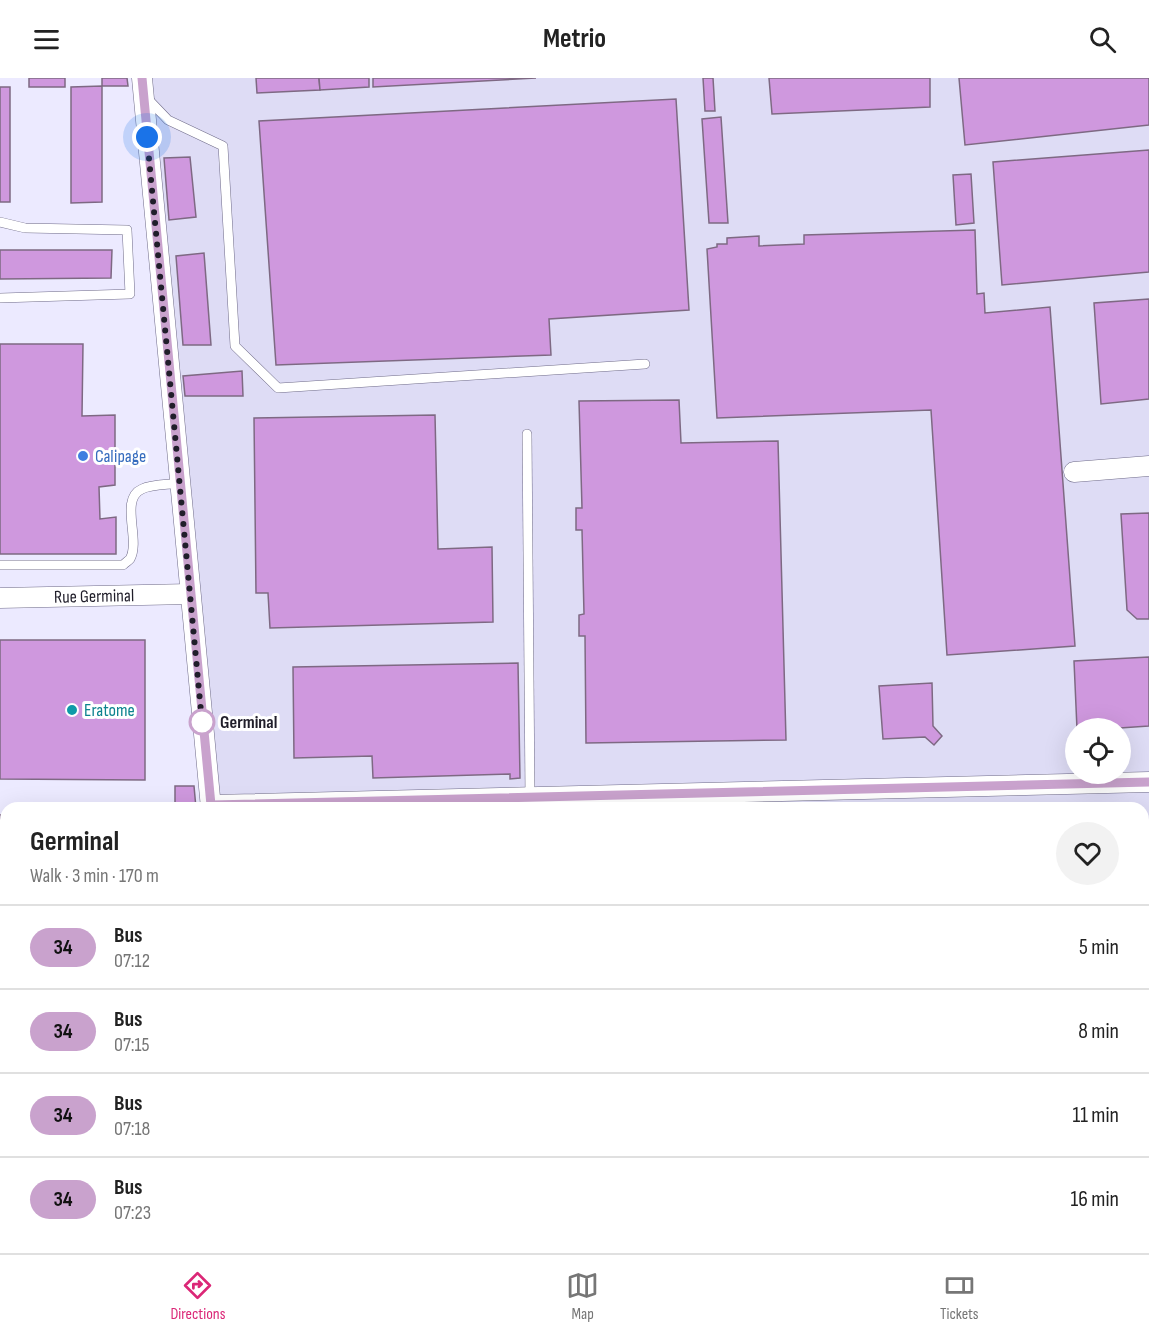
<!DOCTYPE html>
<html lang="en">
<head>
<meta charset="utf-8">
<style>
  body { margin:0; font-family:"Sofia Sans Condensed",sans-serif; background:#f2f2f2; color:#222; height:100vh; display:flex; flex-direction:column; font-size:22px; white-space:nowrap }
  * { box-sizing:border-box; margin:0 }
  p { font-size:20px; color:#767676 }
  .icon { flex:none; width:33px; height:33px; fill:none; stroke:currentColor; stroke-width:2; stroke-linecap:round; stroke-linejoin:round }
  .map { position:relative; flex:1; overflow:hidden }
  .details { position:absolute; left:0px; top:724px; width:1149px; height:452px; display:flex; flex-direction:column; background:#fff; border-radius:18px 18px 0 0; box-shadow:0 6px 24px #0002 }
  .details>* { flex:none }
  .badge { padding:0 12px; border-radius:20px; font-size:21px; line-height:39px }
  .fabs { position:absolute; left:1065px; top:640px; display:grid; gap:12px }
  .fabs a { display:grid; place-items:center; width:66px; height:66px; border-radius:50%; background:#fff; box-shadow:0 6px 24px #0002; font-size:30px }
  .you { position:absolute; width:30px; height:30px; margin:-15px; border:4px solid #fff; border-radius:50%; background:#1a73e8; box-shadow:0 0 0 9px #1a73e833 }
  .map>.badge { position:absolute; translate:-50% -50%; box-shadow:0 0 0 3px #fff }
  .round { display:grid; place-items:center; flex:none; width:63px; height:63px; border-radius:32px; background:#f2f2f2 }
  .summary { display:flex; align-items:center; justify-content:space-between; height:102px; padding:0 30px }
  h1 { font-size:28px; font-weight:700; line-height:45px }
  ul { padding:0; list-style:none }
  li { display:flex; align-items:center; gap:18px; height:84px; padding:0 30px; border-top:2px solid #e0e0e0 }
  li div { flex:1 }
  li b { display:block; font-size:22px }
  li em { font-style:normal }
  li .badge { min-width:66px; font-weight:700; text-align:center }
  header { display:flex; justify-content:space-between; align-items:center; height:78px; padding:0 30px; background:#fff; font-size:27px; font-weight:700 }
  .tab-bar { display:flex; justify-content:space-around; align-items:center; height:84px; border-top:2px solid #e0e0e0; background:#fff; font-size:16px; color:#767676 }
  .tab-bar a { display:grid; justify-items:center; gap:3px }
  .tab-bar .on { color:#db2777 }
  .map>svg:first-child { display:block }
</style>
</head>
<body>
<header><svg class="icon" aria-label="menu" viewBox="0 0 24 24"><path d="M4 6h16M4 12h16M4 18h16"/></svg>Metrio<svg class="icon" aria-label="search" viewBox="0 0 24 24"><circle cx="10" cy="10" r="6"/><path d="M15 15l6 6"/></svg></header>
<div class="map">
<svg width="1149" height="1175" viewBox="0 0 1149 1175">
  <rect width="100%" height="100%" fill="#eceaff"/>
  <path fill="#dedcf5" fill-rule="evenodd" d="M144 0H1149V1175H258V1170H1143V730H212ZM1076 651H1120V696H1076Z"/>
  <g fill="#cf98de" stroke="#7e6983" stroke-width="1.5">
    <rect x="29" y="0" width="36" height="9"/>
    <polygon points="102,0 127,0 128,8 102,8"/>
    <polygon points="256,0 319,0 320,12 257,15"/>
    <polygon points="319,0 369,0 369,9 320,12"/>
    <polygon points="373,0 536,0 373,9"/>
    <polygon points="703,0 713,0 715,33 705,33"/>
    <polygon points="769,0 930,0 930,29 772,36"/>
    <polygon points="959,0 1149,0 1149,47 965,67"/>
    <polygon points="102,8 102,124 71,125 71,9"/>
    <rect x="0" y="9" width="10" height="115"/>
    <polygon points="676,21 689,232 549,241 551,277 276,287 259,43"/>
    <polygon points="721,39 728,145 709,145 702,41"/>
    <polygon points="1149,72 1149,194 1002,207 993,84"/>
    <polygon points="190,79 196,139 169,142 164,80"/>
    <polygon points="971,96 974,145 956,147 953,97"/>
    <polygon points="975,152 977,216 984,215 985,235 1050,229 1075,568 947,577 931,332 717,340 707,171 717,169 717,166 727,166 727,160 759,158 759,168 804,166 804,157"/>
    <polygon points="0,172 112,172 111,200 0,201"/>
    <polygon points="204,175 211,267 183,267 176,178"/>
    <polygon points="1149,221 1149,321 1101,326 1094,225"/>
    <polygon points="0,266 83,266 82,338 115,337 115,407 99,409 100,441 116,439 116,476 0,476"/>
    <polygon points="242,293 243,318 185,318 183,298"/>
    <polygon points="679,322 681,365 778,363 786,662 586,665 585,558 579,558 579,537 584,536 582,452 576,452 576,430 582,430 579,323"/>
    <polygon points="435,337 438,471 492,469 493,544 270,550 268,515 256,515 254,340"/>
    <polygon points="1149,435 1149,541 1137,541 1127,532 1121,436"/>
    <polygon points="0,562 145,562 145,702 0,701"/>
    <polygon points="1149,579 1149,648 1105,651 1077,651 1074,583"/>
    <polygon points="518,585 520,700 510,701 510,696 373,700 372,678 294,680 293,589"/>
    <polygon points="932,605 933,648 942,658 934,667 925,659 883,661 879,608"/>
    <polygon points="175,708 194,708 196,730 175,730"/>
    <polygon points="0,737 6,737 6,759 0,758"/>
    <polygon points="1149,762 1149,841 1143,842 1143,764"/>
    <rect x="0" y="846" width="6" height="25"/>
    <polygon points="1143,852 1146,852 1149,867 1143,868"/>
    <rect x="151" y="1170" width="44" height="5"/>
    <rect x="414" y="1170" width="517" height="5"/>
  </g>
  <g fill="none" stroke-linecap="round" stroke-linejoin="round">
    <defs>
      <g id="lane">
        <polyline points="146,19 168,42 223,68 235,268 278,310 645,286"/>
        <polyline points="0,144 25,150 127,152 130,216 0,220"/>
        <polyline points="527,356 530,719"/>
        <path d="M0 487H123C125 485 128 483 130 481 141 462 119 421 142 411 153 406 168 407 180 405"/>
        <polyline points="699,715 699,730"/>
        <polyline points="1143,1076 1149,1076"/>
        <polyline points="312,1170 313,1175"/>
      </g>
      <g id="street">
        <polyline points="142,0 211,730"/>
        <polyline points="1074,394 1149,388"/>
        <path id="s1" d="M0 520 190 516"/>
        <polyline points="211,727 1149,704"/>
        <polyline points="0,810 6,811"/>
        <polyline points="0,1073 6,1073"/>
        <polyline points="258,1170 258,1175"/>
      </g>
    </defs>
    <use href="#lane" stroke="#6f6b89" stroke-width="10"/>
    <use href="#street" stroke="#6f6b89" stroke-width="21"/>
    <use href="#lane" stroke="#fff" stroke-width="9"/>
    <use href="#street" stroke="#fff" stroke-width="20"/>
  </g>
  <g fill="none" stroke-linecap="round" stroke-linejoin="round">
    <defs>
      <polyline id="line" points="142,0 211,727 1149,704"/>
    </defs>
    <use href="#line" stroke="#fff" stroke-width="14"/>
    <use href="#line" stroke="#c9a2cd" stroke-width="9"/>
    <polyline stroke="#201e2a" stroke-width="6" stroke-dasharray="0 10.8" points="147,59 202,644"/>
  </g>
  <circle fill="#3f7fe0" stroke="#fff" stroke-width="2" cx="83" cy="378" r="6"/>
  <circle fill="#0f9aa8" stroke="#fff" stroke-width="2" cx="72" cy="632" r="6"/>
  <circle fill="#fff" stroke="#c9a2cd" stroke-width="3" cx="202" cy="644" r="12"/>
  <g text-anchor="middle" stroke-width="6" stroke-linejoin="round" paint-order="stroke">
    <g font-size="18" fill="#366cbe" stroke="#fff" text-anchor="start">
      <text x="95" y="384">Calipage</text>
    </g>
    <g font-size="18" fill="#201e2a" stroke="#fff">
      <text dy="6" stroke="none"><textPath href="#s1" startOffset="94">Rue Germinal</textPath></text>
    </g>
    <g font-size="18" fill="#0d838f" stroke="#fff" text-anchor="start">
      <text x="84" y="638">Eratome</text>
    </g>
    <g font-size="18" font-weight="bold" fill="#201e2a" stroke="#fff" text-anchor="start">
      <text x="220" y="650">Germinal</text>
    </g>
  </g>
</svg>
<div class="fabs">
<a><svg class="icon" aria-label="locate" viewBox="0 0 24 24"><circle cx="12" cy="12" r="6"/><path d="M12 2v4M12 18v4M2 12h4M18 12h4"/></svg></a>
</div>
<div class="you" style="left:147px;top:59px"></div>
<section class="details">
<div class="summary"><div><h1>Germinal</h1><p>Walk · 3 min · 170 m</p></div><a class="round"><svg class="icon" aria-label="heart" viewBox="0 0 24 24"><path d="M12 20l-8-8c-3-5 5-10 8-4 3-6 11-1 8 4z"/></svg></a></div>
<ul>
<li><span class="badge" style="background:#c9a2cd;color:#111">34</span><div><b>Bus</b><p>07:12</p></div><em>5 min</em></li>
<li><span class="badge" style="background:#c9a2cd;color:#111">34</span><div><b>Bus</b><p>07:15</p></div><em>8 min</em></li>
<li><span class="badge" style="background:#c9a2cd;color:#111">34</span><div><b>Bus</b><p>07:18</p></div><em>11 min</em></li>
<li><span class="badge" style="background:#c9a2cd;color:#111">34</span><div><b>Bus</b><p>07:23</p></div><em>16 min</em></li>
</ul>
</section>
</div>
<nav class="tab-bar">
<a class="on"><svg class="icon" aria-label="directions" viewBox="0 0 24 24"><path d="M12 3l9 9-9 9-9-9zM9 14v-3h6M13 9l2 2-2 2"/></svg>Directions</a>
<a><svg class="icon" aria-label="map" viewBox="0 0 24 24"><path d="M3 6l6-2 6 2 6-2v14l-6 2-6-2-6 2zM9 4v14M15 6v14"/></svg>Map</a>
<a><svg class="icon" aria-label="tickets" viewBox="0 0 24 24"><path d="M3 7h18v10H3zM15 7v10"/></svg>Tickets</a>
</nav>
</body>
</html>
